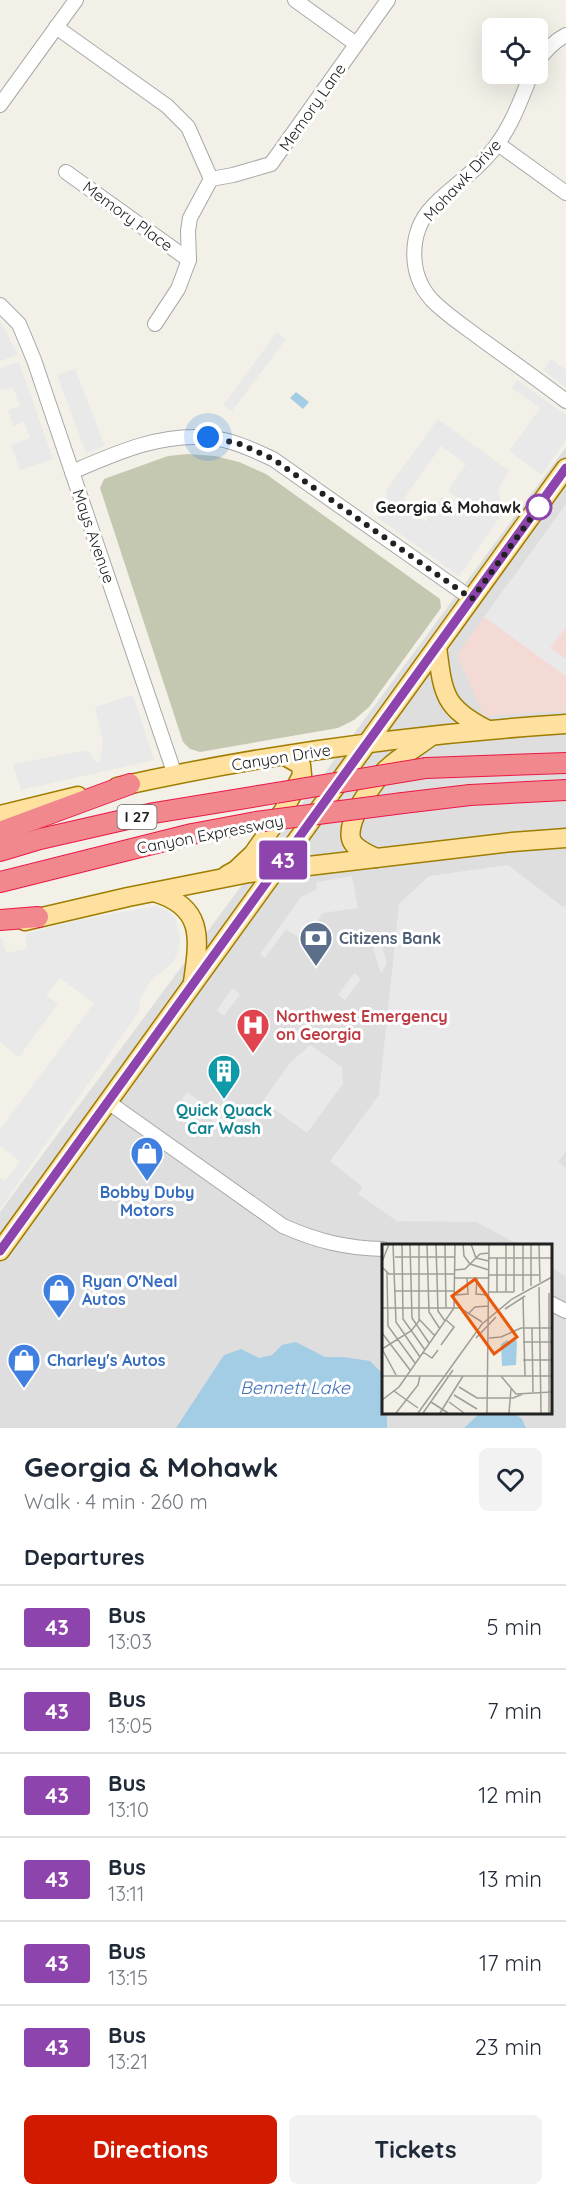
<!DOCTYPE html>
<html lang="en">
<head>
<meta charset="utf-8">
<style>
  body { margin:0; font-family:Quicksand,sans-serif; background:#f2f2f3; color:#1f2937; height:100vh; display:flex; flex-direction:column; font-size:22px; white-space:nowrap }
  * { box-sizing:border-box; margin:0 }
  p { font-size:20px; color:#747a83 }
  .icon { flex:none; width:33px; height:33px; fill:none; stroke:currentColor; stroke-width:2; stroke-linecap:round; stroke-linejoin:round }
  .map { position:relative; height:1428px; overflow:hidden }
  .details { display:flex; flex-direction:column; background:#fff; flex:1 }
  .details>* { flex:none }
  .badge { padding:0 12px; border-radius:4px; font-size:21px; line-height:39px }
  .buttons { position:absolute; left:482px; top:18px; display:grid; gap:12px }
  .buttons a { display:grid; place-items:center; width:66px; height:66px; border-radius:9px; background:#fff; box-shadow:0 6px 24px #0002; font-size:30px }
  .you { position:absolute; width:30px; height:30px; margin:-15px; border:4px solid #fff; border-radius:50%; background:#1a73e8; box-shadow:0 0 0 9px #1a73e833 }
  .map>.badge { position:absolute; translate:-50% -50%; box-shadow:0 0 0 3px #fff }
  h2 { padding:0 24px; font-size:22px; line-height:54px }
  .round { display:grid; place-items:center; flex:none; width:63px; height:63px; border-radius:9px; background:#f2f2f3 }
  .summary { display:flex; align-items:center; justify-content:space-between; height:102px; padding:0 24px }
  h1 { font-size:28px; font-weight:700; line-height:45px }
  .button { display:flex; gap:12px; margin-top:auto; padding:12px 24px }
  .button a { flex:1; height:69px; border-radius:9px; background:#d21a00; color:#fff; font-size:24px; font-weight:700; line-height:69px; text-align:center }
  .button a+a { background:#f2f2f3; color:#1f2937 }
  ul { padding:0; list-style:none }
  li { display:flex; align-items:center; gap:18px; height:84px; padding:0 24px; border-top:2px solid #e0e1e3 }
  li div { flex:1 }
  li b { display:block; font-size:22px }
  li em { font-style:normal }
  li .badge { min-width:66px; font-weight:700; text-align:center }
  .map>svg:first-child { display:block }
</style>
</head>
<body>
<div class="map">
<svg width="566" height="1428" viewBox="0 0 566 1428">
  <rect width="100%" height="100%" fill="#f2f0e7"/>
  <path fill="#dfdede" fill-rule="evenodd" d="M566 447V1428H0V1212ZM383 1245H550V1412H383Z"/>
  <polygon fill="#f4dad5" points="566,504 566,711 484,716 457,655"/>
  <polygon fill="#c5c8b1" points="188,454 215,456 239,462 266,474 440,599 441,608 369,707 354,720 338,728 200,752 190,749 183,742 100,488 104,479 168,456"/>
  <g fill="#e9e9e9" fill-rule="evenodd">
    <polygon points="0,320 18,355 0,361"/>
    <polygon points="277,332 286,339 232,411 223,405"/>
    <polygon points="551,359 566,370 566,387 543,370"/>
    <polygon points="19,362 53,459 20,470 11,445 30,438 24,422 13,426 8,410 20,406 13,387 1,390 0,386 0,368"/>
    <polygon points="75,369 105,446 86,453 57,375"/>
    <polygon points="517,380 566,415 566,440 542,475 509,451 540,408 512,388"/>
    <path d="M438 419 509 471 498 489 504 511 459 576 378 518 379 513 388 500 385 492ZM441 446 466 464 448 491 460 500 455 507 442 497 425 522 400 504Z"/>
    <polygon points="566,504 566,627 550,648 566,659 566,676 484,617"/>
    <polygon points="133,695 154,760 21,790 13,764 88,750 96,762 100,762 103,742 95,707"/>
    <polygon points="508,865 563,907 566,905 566,1151 558,1162 566,1168 566,1277 550,1266 550,1245 520,1245 476,1222 397,1221 358,1194 363,1187 330,1161 379,1095 399,904 429,876"/>
    <polygon points="352,876 358,908 323,913 303,941 286,929 265,958 260,954 301,897 316,890 317,882"/>
    <polygon points="156,906 168,911 176,920 180,936 179,949 174,961 150,982 139,1001 140,1010 0,1209 0,1178 5,1181 20,1161 0,1146 0,1129 94,1003 60,978 46,995 58,1004 19,1057 0,1042 0,938 2,938 6,953 26,949 26,934 73,921"/>
    <polygon points="378,944 382,947 387,963 381,974 373,948"/>
    <polygon points="354,973 361,979 345,1000 338,995"/>
    <polygon points="233,988 240,994 224,1016 217,1010"/>
    <polygon points="310,1045 342,1067 343,1084 307,1133 263,1101 290,1063"/>
    <polygon points="187,1092 241,1132 237,1138 182,1099"/>
  </g>
  <g fill="#a3cde4">
    <polygon points="296,392 309,402 303,409 290,398"/>
    <polygon points="296,1342 325,1357 343,1357 370,1361 383,1374 383,1412 387,1412 387,1428 176,1428 224,1355 241,1349 259,1358 272,1355 282,1345"/>
    <polygon points="481,1412 513,1412 522,1419 526,1428 464,1428"/>
  </g>
  <g fill="none" stroke-linecap="round" stroke-linejoin="round">
    <defs>
      <g id="minor">
        <polyline points="295,0 356,44"/>
        <polyline points="56,27 167,106 188,127 211,179 233,175 271,164 388,0"/>
        <path d="M537 62C545 51 554 41 566 35"/>
        <path d="M531 74C519 106 506 140 480 164 465 179 447 191 432 207 409 232 408 273 431 299 445 314 464 326 481 339 509 359 538 380 566 401"/>
        <polyline points="0,105 76,0"/>
        <polyline points="498,144 566,193"/>
        <polyline points="66,172 189,260"/>
        <polyline points="0,305 19,324 34,360 175,775"/>
        <polyline points="155,324 178,289 189,260 188,231 190,218 211,179"/>
        <path d="M72 472C116 453 162 432 212 438 233 440 253 450 273 459L472 599"/>
        <path d="M108 1102 283 1226C317 1241 345 1248 383 1249"/>
        <polyline points="550,1303 566,1311"/>
      </g>
      <g id="major">
        <path d="M437 647C443 693 443 707 486 729"/>
        <path d="M117 787C264 754 415 734 566 724"/>
        <polyline points="0,815 78,796"/>
        <path d="M376 858C368 854 358 850 353 843 341 826 375 778 389 767 401 756 417 747 430 737"/>
        <polyline points="227,875 236,870 253,854 284,810 302,775 301,765 285,756"/>
        <path d="M154 892C205 907 199 939 193 982"/>
        <polyline points="25,921 128,897 249,873 512,842 566,838"/>
        <polyline points="0,1251 566,468"/>
      </g>
      <g id="highway">
        <polyline points="426,768 566,763"/>
        <polyline points="403,803 470,795 566,790"/>
        <polyline points="0,832 130,784"/>
        <polyline points="0,851 40,839 154,813 276,793"/>
        <polyline points="0,882 192,834 256,822"/>
        <polyline points="0,920 38,917"/>
      </g>
    </defs>
    <use href="#minor" stroke="#a8a8a8" stroke-width="16"/>
    <use href="#major" stroke="#9e7d00" stroke-width="21"/>
    <use href="#highway" stroke="#ed1746" stroke-width="22"/>
    <use href="#minor" stroke="#fff" stroke-width="14"/>
    <use href="#major" stroke="#ffe19f" stroke-width="18"/>
    <use href="#highway" stroke="#f0888e" stroke-width="20"/>
    <defs>
      <g id="highway-bridge">
        <polyline points="276,793 426,768"/>
        <polyline points="256,822 403,803"/>
      </g>
    </defs>
    <use href="#highway-bridge" stroke="#ed1746" stroke-width="22" stroke-linecap="butt"/>
    <use href="#highway-bridge" stroke="#f0888e" stroke-width="20"/>
  </g>
  <g fill="none" stroke-linecap="round" stroke-linejoin="round">
    <defs>
      <polyline id="line" points="0,1251 566,468"/>
    </defs>
    <use href="#line" stroke="#fff" stroke-width="14"/>
    <use href="#line" stroke="#8e44ad" stroke-width="9"/>
    <polyline stroke="#212121" stroke-width="6" stroke-dasharray="0 10.8" points="208,437 240,444 273,459 472,599 539,507"/>
  </g>
  <defs>
    <symbol id="bank-pin" viewBox="-11 -11 22 30"><path d="M0 17L-7.5 6A9.5 9.5 0 1 1 7.5 6Z" fill="#5c6f8a" stroke="#fff"/><path d="M-6-4H6V4H-6ZM0-2.3a2.3 2.3 0 1 0 0 4.6a2.3 2.3 0 1 0 0-4.6Z" fill="#fff"/></symbol>
    <symbol id="hospital-pin" viewBox="-11 -11 22 30"><path d="M0 17L-7.5 6A9.5 9.5 0 1 1 7.5 6Z" fill="#e0444e" stroke="#fff"/><path d="M-5-5h3v3.5h4V-5h3V5h-3V1.5h-4V5h-3Z" fill="#fff"/></symbol>
    <symbol id="building-pin" viewBox="-11 -11 22 30"><path d="M0 17L-7.5 6A9.5 9.5 0 1 1 7.5 6Z" fill="#0f9aa8" stroke="#fff"/><path d="M-4-6H4V6H1V3H-1V6H-4ZM-2.5-4.3h1.7v1.8h-1.7ZM.8-4.3h1.7v1.8H.8ZM-2.5-1h1.7V.8h-1.7ZM.8-1h1.7V.8H.8Z" fill="#fff"/></symbol>
    <symbol id="shop-pin" viewBox="-11 -11 22 30"><path d="M0 17L-7.5 6A9.5 9.5 0 1 1 7.5 6Z" fill="#3f7fe0" stroke="#fff"/><path d="M-5-2.5h2.3a2.7 3.5 0 0 1 5.4 0H5L5.5 6h-11ZM-1.5-2.5h3a1.5 2.3 0 0 0-3 0Z" fill="#fff"/></symbol>
  </defs>
  <g fill-rule="evenodd">
    <use href="#bank-pin" x="297" y="919" width="38" height="52"/>
    <use href="#hospital-pin" x="234" y="1006" width="38" height="52"/>
    <use href="#building-pin" x="205" y="1052" width="38" height="52"/>
    <use href="#shop-pin" x="128" y="1134" width="38" height="52"/>
    <use href="#shop-pin" x="40" y="1271" width="38" height="52"/>
    <use href="#shop-pin" x="5" y="1341" width="38" height="52"/>
  </g>
  <circle fill="#fff" stroke="#8e44ad" stroke-width="3" cx="539" cy="507" r="12"/>
  <g text-anchor="middle" stroke-width="6" stroke-linejoin="round" paint-order="stroke">
    <rect fill="#fff" stroke="#646464" stroke-width="1.5" x="117.5" y="805" width="39" height="24" rx="4.5"/>
    <g font-size="15" font-weight="bold" fill="#212121">
      <text x="137" y="822">I 27</text>
    </g>
    <g font-size="16" fill="#212121" stroke="#fff">
      <text transform="translate(312 107) rotate(-55)" y="6">Memory Lane</text>
      <text transform="translate(462 180) rotate(-47)" y="6">Mohawk Drive</text>
      <text transform="translate(128 216) rotate(36)" y="6">Memory Place</text>
      <text transform="translate(94 536) rotate(71)" y="6">Mays Avenue</text>
      <text transform="translate(281 757) rotate(-9)" y="6">Canyon Drive</text>
      <text transform="translate(210 834) rotate(-11)" y="6">Canyon Expressway</text>
    </g>
    <g font-size="16" font-weight="bold" fill="#212121" stroke="#fff" text-anchor="end">
      <text x="521" y="513">Georgia &amp; Mohawk</text>
    </g>
    <g font-size="16" font-weight="bold" fill="#4e5e75" stroke="#fff" text-anchor="start">
      <text x="339" y="944">Citizens Bank</text>
    </g>
    <g font-size="16" font-weight="bold" fill="#be3a42" stroke="#fff" text-anchor="start">
      <text x="276" y="1022">Northwest Emergency<tspan x="276" dy="18">on Georgia</tspan></text>
    </g>
    <g font-size="16" font-weight="bold" fill="#0d838f" stroke="#fff">
      <text x="224" y="1116">Quick Quack<tspan x="224" dy="18">Car Wash</tspan></text>
    </g>
    <g font-size="16" font-weight="bold" fill="#366cbe" stroke="#fff" text-anchor="start">
      <text x="147" y="1198" text-anchor="middle">Bobby Duby<tspan x="147" dy="18">Motors</tspan></text>
      <text x="82" y="1287">Ryan O'Neal<tspan x="82" dy="18">Autos</tspan></text>
      <text x="47" y="1366">Charley's Autos</text>
    </g>
    <g font-size="18" font-style="italic" fill="#4270bc" stroke="#fff">
      <text x="295" y="1394">Bennett Lake</text>
    </g>
  </g>
  <g transform="translate(382 1244)">
    <rect width="170" height="170" fill="#f2f0e7"/>
    <path d="M131 95 135 97 134 121 120 122 119 100 125 96 130 99Z" fill="#a3cde4"/>
    <path fill="none" stroke="#9e9d98" stroke-width="1.5" d="M11 0 14 78 38 113M20 0 21 75 43 106M28 0 30 74 47 99M45 0 47 68 58 85M54 0 56 67 63 77M63 0 64 64M81 0 82 12 88 20 107 26M89 0 94 14 107 17M132 0V48M141 0V47M149 0V42M157 0 158 38M13 13H73M107 14H170M115 14V48M0 18 7 0M0 23 7 30H73M73 26 83 25 98 10 107 9M5 28 6 82 33 119M107 31H157M73 34H107M95 34 94 50 106 51M157 43 159 169M13 47H73M107 48H132M124 48V0M167 49V169M73 51 86 50 85 34M141 54 143 132M0 64H78L100 78M123 65 143 52M87 69 93 63 106 62M37 75 53 92M150 84 151 148M0 89 28 126M94 94 114 73M107 94 119 93 139 84H170M141 98H170M59 101 72 83 64 76M0 105 14 131M0 105 29 87 37 77V0M41 108 50 114 56 106M141 116H170M0 132H119L134 150 170 148M119 132H169M77 143 95 154H131L141 150M12 147 36 164M72 151 95 165M0 156 17 143 72 64 73 0M49 158 66 169M67 158 82 169M14 169 36 141 38 132M36 169 100 80 130 55 170 33M41 169 71 126M58 169 81 132M105 169 107 0M127 169 129 145"/>
    <path fill="#e8590c" fill-opacity="0.15" stroke="#e8590c" stroke-width="3" d="M93 35 135 93 112 110 70 52Z"/>
    <rect width="170" height="170" fill="none" stroke="#212121" stroke-width="3"/>
  </g>
</svg>
<div class="buttons">
<a><svg class="icon" aria-label="locate" viewBox="0 0 24 24"><circle cx="12" cy="12" r="6"/><path d="M12 2v4M12 18v4M2 12h4M18 12h4"/></svg></a>
</div>
<div class="you" style="left:208px;top:437px"></div>
<b class="badge" style="left:283px;top:860px;background:#8e44ad;color:#fff">43</b>
</div>
<section class="details">
<div class="summary"><div><h1>Georgia &amp; Mohawk</h1><p>Walk · 4 min · 260 m</p></div><a class="round"><svg class="icon" aria-label="heart" viewBox="0 0 24 24"><path d="M12 20l-8-8c-3-5 5-10 8-4 3-6 11-1 8 4z"/></svg></a></div>
<h2>Departures</h2>
<ul>
<li><span class="badge" style="background:#8e44ad;color:#fff">43</span><div><b>Bus</b><p>13:03</p></div><em>5 min</em></li>
<li><span class="badge" style="background:#8e44ad;color:#fff">43</span><div><b>Bus</b><p>13:05</p></div><em>7 min</em></li>
<li><span class="badge" style="background:#8e44ad;color:#fff">43</span><div><b>Bus</b><p>13:10</p></div><em>12 min</em></li>
<li><span class="badge" style="background:#8e44ad;color:#fff">43</span><div><b>Bus</b><p>13:11</p></div><em>13 min</em></li>
<li><span class="badge" style="background:#8e44ad;color:#fff">43</span><div><b>Bus</b><p>13:15</p></div><em>17 min</em></li>
<li><span class="badge" style="background:#8e44ad;color:#fff">43</span><div><b>Bus</b><p>13:21</p></div><em>23 min</em></li>
</ul>
<div class="button"><a>Directions</a><a>Tickets</a></div>
</section>
</body>
</html>
